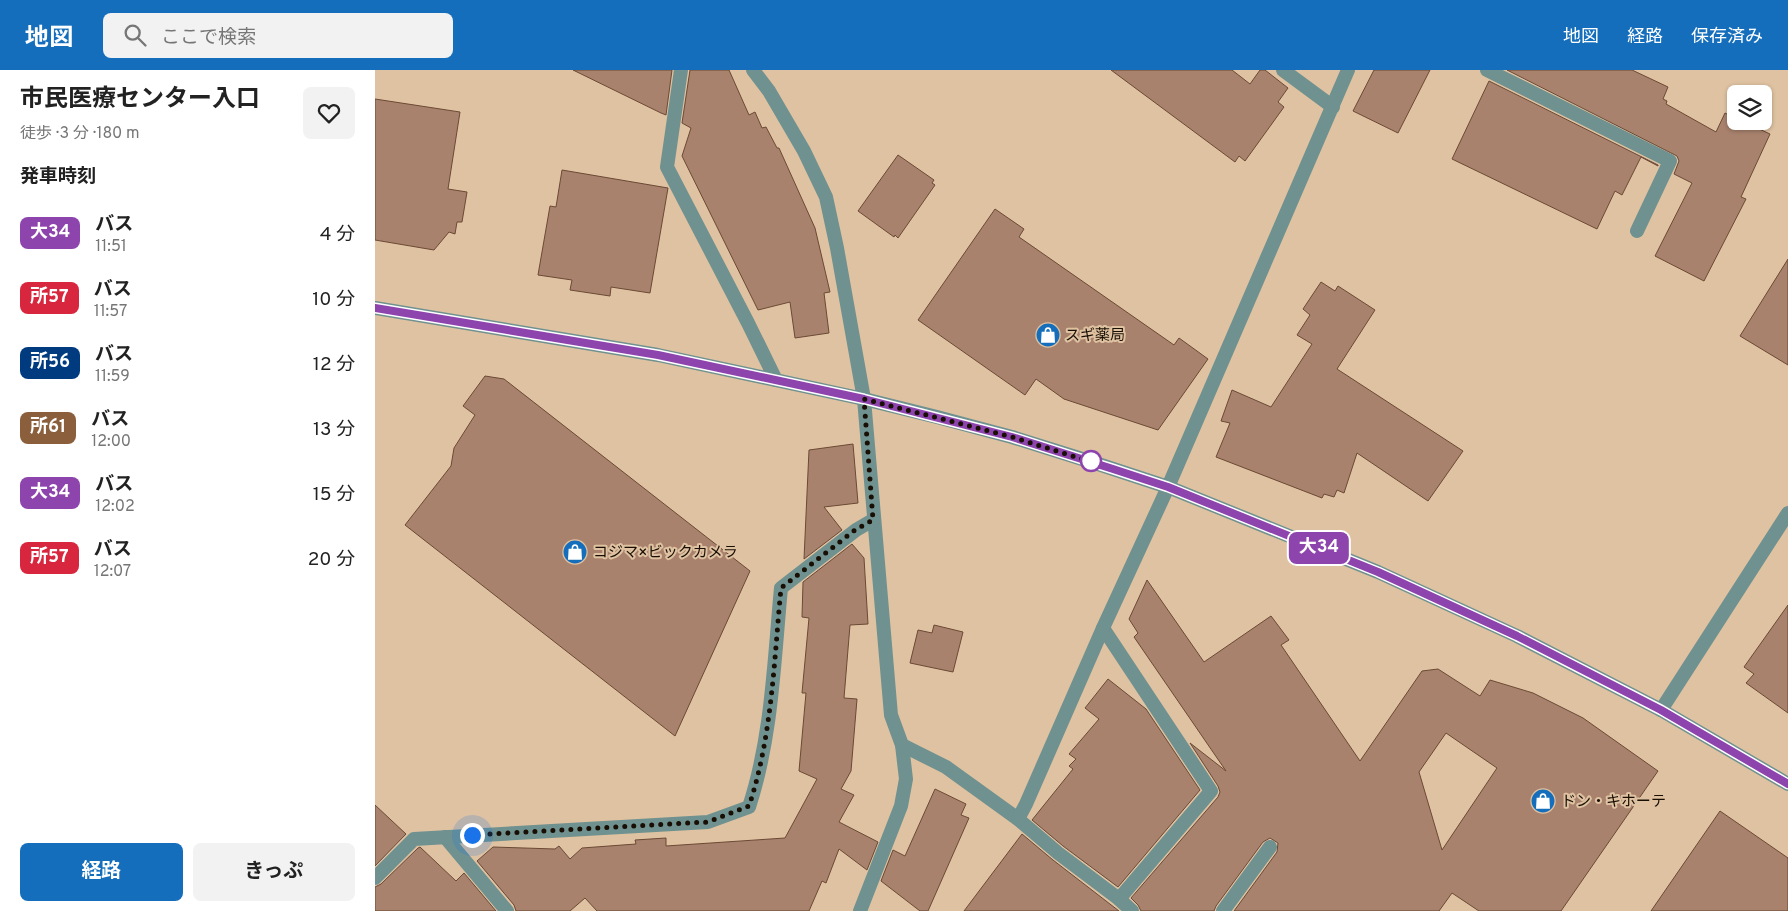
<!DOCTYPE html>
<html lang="ja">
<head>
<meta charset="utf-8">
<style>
  body { margin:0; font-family:Overpass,"Noto Sans JP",sans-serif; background:#f2f2f2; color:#222; height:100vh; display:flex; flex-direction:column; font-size:19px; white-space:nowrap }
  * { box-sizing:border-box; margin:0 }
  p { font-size:16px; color:#767676 }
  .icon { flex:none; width:28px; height:28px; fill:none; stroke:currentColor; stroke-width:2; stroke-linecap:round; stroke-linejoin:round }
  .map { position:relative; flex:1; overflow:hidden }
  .sheet { display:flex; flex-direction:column; background:#fff; width:375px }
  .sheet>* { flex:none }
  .badge { padding:0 10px; border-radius:8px; font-size:18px; line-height:32px }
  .tools { position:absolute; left:1352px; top:15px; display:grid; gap:10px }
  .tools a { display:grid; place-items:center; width:45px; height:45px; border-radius:8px; background:#fff; box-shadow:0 1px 4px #0004; font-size:25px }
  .you { position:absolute; width:25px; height:25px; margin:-12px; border:4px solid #fff; border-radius:50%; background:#1a73e8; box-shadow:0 0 0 8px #1a73e833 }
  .map>.badge { position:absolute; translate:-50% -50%; box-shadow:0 0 0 2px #fff }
  h2 { padding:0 20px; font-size:19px; line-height:45px }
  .round { display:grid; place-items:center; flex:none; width:52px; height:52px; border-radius:8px; background:#f2f2f2 }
  .headline { display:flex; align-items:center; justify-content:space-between; height:85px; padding:0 20px }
  h1 { font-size:24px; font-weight:700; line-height:38px }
  .action { display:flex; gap:10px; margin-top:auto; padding:10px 20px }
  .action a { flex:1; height:58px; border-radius:8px; background:#146ebb; color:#fff; font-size:20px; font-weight:700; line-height:58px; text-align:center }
  .action a+a { background:#f2f2f2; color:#222 }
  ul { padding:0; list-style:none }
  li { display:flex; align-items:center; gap:15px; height:65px; padding:0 20px }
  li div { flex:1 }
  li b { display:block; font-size:19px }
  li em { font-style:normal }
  li .badge { min-width:55px; font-weight:700; text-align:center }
  header { display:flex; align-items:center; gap:30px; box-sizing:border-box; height:70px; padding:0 25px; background:#146ebb; color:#fff }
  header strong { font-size:24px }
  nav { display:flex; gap:28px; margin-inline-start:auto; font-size:18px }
  .search { width:350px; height:45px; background:#f2f2f2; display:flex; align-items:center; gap:12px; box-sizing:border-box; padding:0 18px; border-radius:8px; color:#767676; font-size:19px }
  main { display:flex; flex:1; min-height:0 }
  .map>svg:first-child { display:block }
</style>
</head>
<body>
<header>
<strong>地図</strong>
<div class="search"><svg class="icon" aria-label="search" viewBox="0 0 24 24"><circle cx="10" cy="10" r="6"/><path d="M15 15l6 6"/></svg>ここで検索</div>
<nav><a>地図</a><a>経路</a><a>保存済み</a></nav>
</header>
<main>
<section class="sheet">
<div class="headline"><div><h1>市民医療センター入口</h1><p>徒歩 · 3 分 · 180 m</p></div><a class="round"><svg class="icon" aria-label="heart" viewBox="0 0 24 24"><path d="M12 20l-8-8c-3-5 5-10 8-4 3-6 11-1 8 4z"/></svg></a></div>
<h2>発車時刻</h2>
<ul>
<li><span class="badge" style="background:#8e44ad;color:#fff">大34</span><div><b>バス</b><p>11:51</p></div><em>4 分</em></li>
<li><span class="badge" style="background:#d7263d;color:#fff">所57</span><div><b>バス</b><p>11:57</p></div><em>10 分</em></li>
<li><span class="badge" style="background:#003b80;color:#fff">所56</span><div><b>バス</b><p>11:59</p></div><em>12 分</em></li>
<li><span class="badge" style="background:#8b5e3c;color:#fff">所61</span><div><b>バス</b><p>12:00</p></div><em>13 分</em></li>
<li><span class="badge" style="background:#8e44ad;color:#fff">大34</span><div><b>バス</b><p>12:02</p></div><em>15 分</em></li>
<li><span class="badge" style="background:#d7263d;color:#fff">所57</span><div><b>バス</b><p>12:07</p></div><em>20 分</em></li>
</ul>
<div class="action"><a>経路</a><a>きっぷ</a></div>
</section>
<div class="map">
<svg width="1413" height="841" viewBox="0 0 1413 841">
  <rect width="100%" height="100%" fill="#dfc2a1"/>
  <g fill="#a8826d" stroke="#6b4935" fill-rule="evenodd">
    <polygon points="198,0 297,0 291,45 286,43"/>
    <polygon points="315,0 354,0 374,45 380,42 387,58 391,57 402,78 404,78 440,158 455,222 449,223 454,263 420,268 415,232 383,240 307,86 316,58 307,53"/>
    <polygon points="736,0 857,0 875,14 885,0 890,0 913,18 903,32 909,37 870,91 864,86 860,92"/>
    <polygon points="999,0 1055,0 1023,63 978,41"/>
    <polygon points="1132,0 1257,0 1293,17 1288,29 1292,31 1291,34 1341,62 1350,43 1361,49 1361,51 1367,51 1395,64 1366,127 1371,129 1329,211 1280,186 1317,113 1299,104 1304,91 1302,86"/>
    <polygon points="1114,11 1283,95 1283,96 1266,87 1247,125 1240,121 1222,159 1077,89"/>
    <polygon points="0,29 85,42 73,119 92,122 87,152 82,152 80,164 74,162 59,180 0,170"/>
    <polygon points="523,85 559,110 557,113 560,115 523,168 520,165 519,167 483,141"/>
    <polygon points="187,100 293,118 275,223 236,217 235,226 195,220 197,210 163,205 175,136 181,137"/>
    <polygon points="620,139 649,159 644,167 799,275 804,268 833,289 783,360 689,329 661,309 650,325 543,250"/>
    <polygon points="1413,189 1413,295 1365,266"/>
    <polygon points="946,212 960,221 963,216 1000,240 962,299 1088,381 1053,431 982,383 969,423 962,420 959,427 949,424 947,428 841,387 855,353 846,351 857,320 896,337 937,274 922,265 935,245 928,239"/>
    <polygon points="110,306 129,309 375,501 300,666 30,455 76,396 79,378 100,345 88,336"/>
    <polygon points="478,374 483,433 449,437 467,460 429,489 434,380"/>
    <polygon points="477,474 489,488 493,554 475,555 469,628 482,629 476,701 466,719 479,725 464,752 503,772 492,800 464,779 451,813 447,811 434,841 222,841 210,828 195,841 141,841 139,835 102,791 118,777 180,779 184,776 195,789 207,778 261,774 260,770 291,768 291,776 410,768 442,709 424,701 431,623 427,623 434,548 427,547 428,512"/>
    <path d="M772 510 829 592 896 546 914 570 906 575 985 691 1047 601 1063 599 1105 626 1115 610 1158 623 1208 648 1283 701 1186 841H1104L1077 823 1064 841H859L902 782 903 773 895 768 888 772 841 836 839 841H766L763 835 756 828 843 727 845 722 843 716 815 673 851 701 759 567 763 563 754 549ZM1071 663 1122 698 1067 780 1044 702Z"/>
    <polygon points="1413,535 1413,643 1371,613 1379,604 1369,597"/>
    <polygon points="559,555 588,562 578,602 535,593 543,560 557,563"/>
    <polygon points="733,609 771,639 825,720 743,817 688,776 657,750 698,699 694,696 701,689 694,684 724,649 710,638"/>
    <polygon points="560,719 591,734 586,745 594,748 553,841 545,841 506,811 518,780 530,786"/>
    <polygon points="0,735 31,764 0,796"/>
    <polygon points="1345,741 1413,788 1413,841 1276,841"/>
    <polygon points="647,764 678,790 744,841 589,841"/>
    <polygon points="45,777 81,811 89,803 121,841 0,841 0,817 6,814 43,778"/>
  </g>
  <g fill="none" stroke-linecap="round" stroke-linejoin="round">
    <g stroke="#6f918f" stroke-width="14">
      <polyline points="1112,0 1295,91 1262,161"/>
      <polyline points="728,558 836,721 744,829"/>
      <polyline points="848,841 895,777"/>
    </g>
    <g stroke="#6f918f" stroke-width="14">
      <polyline points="306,0 292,97 373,253 401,310"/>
      <polyline points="378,0 394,21 429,81 451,127 462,178 489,329 516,645 527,675 531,709 526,736 485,841"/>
      <polyline points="908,0 958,37"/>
      <polyline points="1286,640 1413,443"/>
      <polyline points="527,675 571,697 643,749 683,783 744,829 757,841"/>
      <polyline points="643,749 651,734 728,558 793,417 973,0"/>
      <polyline points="70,767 132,841"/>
      <path d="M0 808 39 769 333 752 374 737C397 667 399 591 406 518L481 460 498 450"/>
    </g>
    <polyline stroke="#6f918f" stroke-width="14" points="0,238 283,285 489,329 562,347 637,367 720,393 793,417 1003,502 1142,566 1286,640 1413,714"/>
  </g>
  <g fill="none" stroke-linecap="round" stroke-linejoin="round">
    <defs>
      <polyline id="line" points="0,238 283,285 489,329 637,367 738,399 793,417 1003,502 1142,566 1286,640 1413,714"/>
    </defs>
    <use href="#line" stroke="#fff" stroke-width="11"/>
    <use href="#line" stroke="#8e44ad" stroke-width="8"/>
    <path stroke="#180e03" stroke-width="5" stroke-dasharray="0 9" d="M97 765 333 752 374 736C397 667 399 591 406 518L480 460 498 450 489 329 637 367 720 393 716 391"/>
  </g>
  <defs>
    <symbol id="shop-disc" viewBox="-11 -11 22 22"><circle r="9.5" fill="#146ebb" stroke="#dfc2a1"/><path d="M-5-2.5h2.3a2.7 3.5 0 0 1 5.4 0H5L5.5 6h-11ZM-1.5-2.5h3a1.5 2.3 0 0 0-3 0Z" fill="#fff"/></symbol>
  </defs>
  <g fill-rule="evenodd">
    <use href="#shop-disc" x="659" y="251" width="28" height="28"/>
    <use href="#shop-disc" x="186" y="468" width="28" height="28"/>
    <use href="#shop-disc" x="1154" y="717" width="28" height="28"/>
  </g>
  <circle fill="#fff" stroke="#8e44ad" stroke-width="2.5" cx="716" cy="391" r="10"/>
  <g text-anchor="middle" stroke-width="4" stroke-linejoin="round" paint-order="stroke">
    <g font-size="15" fill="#180e03" stroke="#dfc2a1" text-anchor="start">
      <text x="690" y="270">スギ薬局</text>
      <text x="218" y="487">コジマ×ビックカメラ</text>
      <text x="1186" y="736">ドン・キホーテ</text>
    </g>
  </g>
</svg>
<div class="tools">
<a><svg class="icon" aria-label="layers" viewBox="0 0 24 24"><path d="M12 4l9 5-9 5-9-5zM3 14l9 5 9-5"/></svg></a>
</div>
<div class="you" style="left:97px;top:765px"></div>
<b class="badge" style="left:944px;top:478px;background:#8e44ad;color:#fff">大34</b>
</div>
</main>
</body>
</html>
